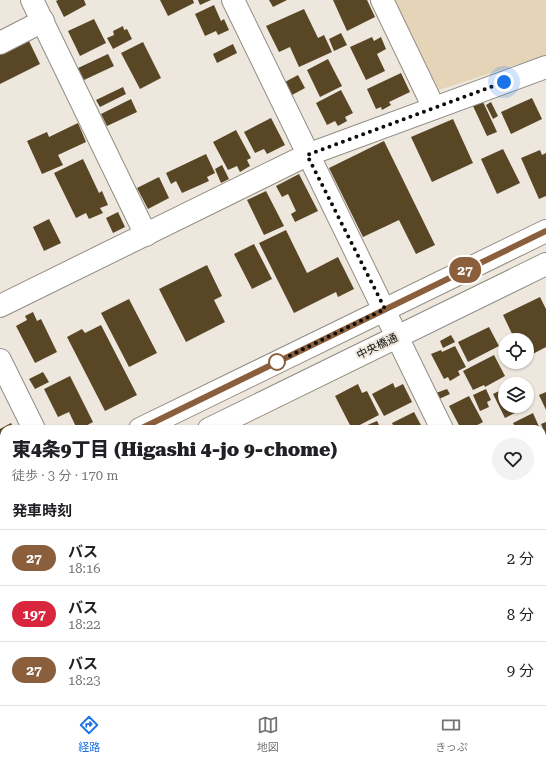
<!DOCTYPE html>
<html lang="ja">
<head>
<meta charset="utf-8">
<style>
  body { margin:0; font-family:"Roboto Serif","Noto Sans JP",serif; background:#f2f2f2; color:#202124; height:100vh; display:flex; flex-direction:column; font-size:15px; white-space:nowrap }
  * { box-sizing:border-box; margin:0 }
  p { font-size:13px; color:#757577 }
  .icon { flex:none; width:22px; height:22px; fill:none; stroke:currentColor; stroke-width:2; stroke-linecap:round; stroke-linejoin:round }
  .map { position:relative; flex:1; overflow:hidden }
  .details { position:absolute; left:0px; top:425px; width:546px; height:280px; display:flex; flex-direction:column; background:#fff; border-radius:12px 12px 0 0; box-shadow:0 1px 3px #0004 }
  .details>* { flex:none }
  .badge { padding:0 8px; border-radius:13px; font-size:14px; line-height:26px }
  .tools { position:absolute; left:498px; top:333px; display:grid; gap:8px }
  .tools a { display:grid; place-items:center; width:36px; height:36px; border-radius:50%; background:#fff; box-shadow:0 1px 3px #0004; font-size:20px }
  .you { position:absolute; width:20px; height:20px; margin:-10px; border:3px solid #fff; border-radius:50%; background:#1a73e8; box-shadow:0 0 0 6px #1a73e833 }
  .map>.badge { position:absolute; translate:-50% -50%; box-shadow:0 0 0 2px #fff }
  h2 { padding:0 12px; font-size:15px; line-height:36px }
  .round { display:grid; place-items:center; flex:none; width:42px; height:42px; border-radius:21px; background:#f2f2f2 }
  .summary { display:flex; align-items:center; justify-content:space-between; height:68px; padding:0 12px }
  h1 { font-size:19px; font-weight:800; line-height:30px }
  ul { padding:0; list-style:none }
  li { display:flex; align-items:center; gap:12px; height:56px; padding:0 12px; border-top:1px solid #e0e0e0 }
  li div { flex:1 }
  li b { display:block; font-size:15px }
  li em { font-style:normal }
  li .badge { min-width:44px; font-weight:700; text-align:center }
  .menu { display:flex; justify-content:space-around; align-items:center; height:56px; border-top:1px solid #e0e0e0; background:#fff; font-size:11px; color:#757577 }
  .menu a { display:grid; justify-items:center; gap:2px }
  .menu .on { color:#1a73e8 }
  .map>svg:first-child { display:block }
</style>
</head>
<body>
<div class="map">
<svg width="546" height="705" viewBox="0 0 546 705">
  <rect width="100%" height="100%" fill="#ede7de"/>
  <polygon fill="#e5d4b8" points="394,0 546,0 546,55 439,90"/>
  <g fill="#594625">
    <polygon points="58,0 84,0 86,5 64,17 56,1"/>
    <polygon points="160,0 193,0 194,3 168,16"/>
    <polygon points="198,0 211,0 200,5"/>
    <polygon points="269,0 287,0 273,7"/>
    <polygon points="333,0 367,0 375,17 347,31"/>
    <polygon points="214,5 221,21 224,19 229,30 218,35 216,31 205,36 195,14"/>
    <polygon points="304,9 318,38 324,35 332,52 299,67 290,47 279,52 266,26"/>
    <polygon points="94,19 106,43 80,56 68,31"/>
    <polygon points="123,26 124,30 127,29 132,39 113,49 107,38 114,35 113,31"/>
    <polygon points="341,33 347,45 334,51 329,39"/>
    <polygon points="372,37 374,41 381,37 386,49 377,54 385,71 366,80 350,47"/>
    <polygon points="28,39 40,64 0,84 0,53"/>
    <polygon points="143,42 161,78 140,89 121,53"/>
    <polygon points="233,44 237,53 217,63 213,54"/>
    <polygon points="108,54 114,66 84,80 78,68"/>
    <polygon points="328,59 342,86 320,97 307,70"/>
    <polygon points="401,73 410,92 389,102 391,105 382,110 381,107 376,109 367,89"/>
    <polygon points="298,75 305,88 292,95 285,82"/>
    <polygon points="123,87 126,94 100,107 96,100"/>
    <polygon points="341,90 353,113 345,117 347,121 338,126 335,121 327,125 316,103"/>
    <polygon points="532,98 542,119 511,134 501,112"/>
    <polygon points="131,99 137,112 107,126 101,114"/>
    <polygon points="483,102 497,132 487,136 473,106"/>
    <polygon points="491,102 498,116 493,119 486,105"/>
    <polygon points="271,118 285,145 267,154 264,149 255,153 244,132"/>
    <polygon points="453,119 473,163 432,182 411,137"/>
    <polygon points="78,123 86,142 58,155 63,165 42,174 27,141 47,132 49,137"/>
    <polygon points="236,130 251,158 247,160 250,166 240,172 237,166 228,170 213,142"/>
    <polygon points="384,141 435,245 416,254 399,220 363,237 329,168"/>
    <polygon points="503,149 520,183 497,194 481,159"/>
    <polygon points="540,150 542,155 546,153 546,196 539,199 521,158"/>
    <polygon points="206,154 215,173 207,177 209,181 182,193 176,181 171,184 166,173"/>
    <polygon points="83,159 99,193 102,191 108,205 100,208 103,213 89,219 86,213 76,218 54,173"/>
    <polygon points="222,165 229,179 221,183 215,169"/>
    <polygon points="299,174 318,211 295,222 291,214 296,211 288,194 282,197 276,186"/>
    <polygon points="159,177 169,198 148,209 137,188"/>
    <polygon points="266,191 284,226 264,235 247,200"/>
    <polygon points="118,212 125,227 113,233 106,218"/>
    <polygon points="49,219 61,243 44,251 33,227"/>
    <polygon points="286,230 307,273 338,257 354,289 338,297 336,292 294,313 259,243"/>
    <polygon points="254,244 272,279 252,289 234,254"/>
    <polygon points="207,265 222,296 214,300 225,322 186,342 159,289"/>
    <polygon points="540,297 546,309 546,347 527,357 527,340 515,340 503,315"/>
    <polygon points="129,299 157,353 129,367 101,313"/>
    <polygon points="33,312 37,321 41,319 57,352 35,363 16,326 27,320 25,316"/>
    <polygon points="101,325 137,395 105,411 67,337 82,329 85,333"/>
    <polygon points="489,327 499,346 468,362 458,342"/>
    <polygon points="451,335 455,342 443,348 440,341"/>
    <polygon points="455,346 466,367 458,371 460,375 450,381 448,377 444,379 431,354 441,350 442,352"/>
    <polygon points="494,355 505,376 485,387 484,385 473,390 463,371"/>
    <polygon points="43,372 49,382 35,389 29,379"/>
    <polygon points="70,376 93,422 80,429 77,429 69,412 58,417 44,389"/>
    <polygon points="393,383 395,388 403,384 412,402 384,416 372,394"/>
    <polygon points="358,384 362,393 367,391 379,415 352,429 335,396"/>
    <polygon points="505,388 505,406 528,406 505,418 493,394"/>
    <polygon points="447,389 450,394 439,399 436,393"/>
    <polygon points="486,389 491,400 487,402 489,407 480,411 473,395"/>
    <polygon points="546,392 546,410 539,395"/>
    <polygon points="469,396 483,422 470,429 461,429 449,406"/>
    <polygon points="414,412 423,429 395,429 392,423"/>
    <polygon points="533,413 540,429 516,429 513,423"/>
    <polygon points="377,421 381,429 358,429"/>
    <polygon points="546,422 546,436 541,424"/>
    <polygon points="11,423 14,429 4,429 4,453 0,455 0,429"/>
    <polygon points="542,433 546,441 546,444 542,446"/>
    <polygon points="542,508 546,515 542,519"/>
    <polygon points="546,534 546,568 542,560 542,536"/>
    <polygon points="4,568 4,628 0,620 0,570"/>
    <polygon points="546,572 546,585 545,586 542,574"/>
    <polygon points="546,608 546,618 542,609"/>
    <polygon points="4,639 4,678 0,680 0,641"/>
    <polygon points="88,701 134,701 136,705 80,705"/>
    <polygon points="187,701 206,701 199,705 189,705"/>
    <polygon points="214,701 244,701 236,705 216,705"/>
    <polygon points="313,701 341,701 336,703 337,705 315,705"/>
    <polygon points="422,701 437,701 439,705 415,705"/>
    <polygon points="445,701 465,701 467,705 447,705"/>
  </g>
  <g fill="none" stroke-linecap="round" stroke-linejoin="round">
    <defs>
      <g id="minor">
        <polyline points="32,0 146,235"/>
        <polyline points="233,0 442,429"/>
        <polyline points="382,0 434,108"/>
        <polyline points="0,43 43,21"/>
        <polyline points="0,306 307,155 546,67"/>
        <polyline points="0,360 34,429"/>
        <polyline points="140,429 546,231"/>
        <polyline points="209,429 546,264"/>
        <polyline points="542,461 546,459"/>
        <polyline points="0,496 4,494"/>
        <polyline points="0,530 4,528"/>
        <polyline points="542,636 546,644"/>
        <polyline points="542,689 546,687"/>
        <polyline points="168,701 170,705"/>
        <polyline points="387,701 389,705"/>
        <polyline points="44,705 52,701"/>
        <polyline points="263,705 271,701"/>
        <polyline points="510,705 518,701"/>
      </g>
    </defs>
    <use href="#minor" stroke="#928d84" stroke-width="24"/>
    <use href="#minor" stroke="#fff" stroke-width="22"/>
  </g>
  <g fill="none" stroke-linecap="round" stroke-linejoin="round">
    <defs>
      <polyline id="line" points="140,429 546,231"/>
    </defs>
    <use href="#line" stroke="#fff" stroke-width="9"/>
    <use href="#line" stroke="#8b5e3c" stroke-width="6"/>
    <polyline stroke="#100e0b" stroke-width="4" stroke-dasharray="0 7.2" points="277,362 385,309 307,155 504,82"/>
  </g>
  <circle fill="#fff" stroke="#8b5e3c" stroke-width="2" cx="277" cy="362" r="8"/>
  <g text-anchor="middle" stroke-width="4" stroke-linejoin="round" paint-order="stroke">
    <g font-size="11" fill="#100e0b" stroke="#ede7de">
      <text transform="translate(377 346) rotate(-26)" y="4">中央橋通</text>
    </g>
  </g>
</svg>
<div class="tools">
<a><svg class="icon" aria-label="locate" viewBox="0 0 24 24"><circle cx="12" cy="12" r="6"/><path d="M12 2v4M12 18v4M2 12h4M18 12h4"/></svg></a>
<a><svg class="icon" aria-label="layers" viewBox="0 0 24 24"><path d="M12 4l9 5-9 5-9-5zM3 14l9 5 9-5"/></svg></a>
</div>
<div class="you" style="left:504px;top:82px"></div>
<b class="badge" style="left:465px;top:270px;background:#8b5e3c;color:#fff">27</b>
<section class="details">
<div class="summary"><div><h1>東4条9丁目 (Higashi 4-jo 9-chome)</h1><p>徒歩 · 3 分 · 170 m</p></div><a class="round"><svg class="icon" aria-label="heart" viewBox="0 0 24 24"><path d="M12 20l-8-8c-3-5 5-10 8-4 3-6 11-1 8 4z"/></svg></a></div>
<h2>発車時刻</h2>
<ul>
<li><span class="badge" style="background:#8b5e3c;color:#fff">27</span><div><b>バス</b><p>18:16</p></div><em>2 分</em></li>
<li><span class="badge" style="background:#d7263d;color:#fff">197</span><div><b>バス</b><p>18:22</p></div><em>8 分</em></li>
<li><span class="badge" style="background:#8b5e3c;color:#fff">27</span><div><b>バス</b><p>18:23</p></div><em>9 分</em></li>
</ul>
</section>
</div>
<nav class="menu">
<a class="on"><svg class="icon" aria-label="directions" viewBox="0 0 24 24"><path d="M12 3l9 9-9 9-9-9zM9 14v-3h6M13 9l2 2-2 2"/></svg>経路</a>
<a><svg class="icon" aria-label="map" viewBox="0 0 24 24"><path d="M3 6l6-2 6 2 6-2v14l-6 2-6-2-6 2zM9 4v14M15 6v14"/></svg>地図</a>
<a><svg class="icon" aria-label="tickets" viewBox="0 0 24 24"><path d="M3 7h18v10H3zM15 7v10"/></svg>きっぷ</a>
</nav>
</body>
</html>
